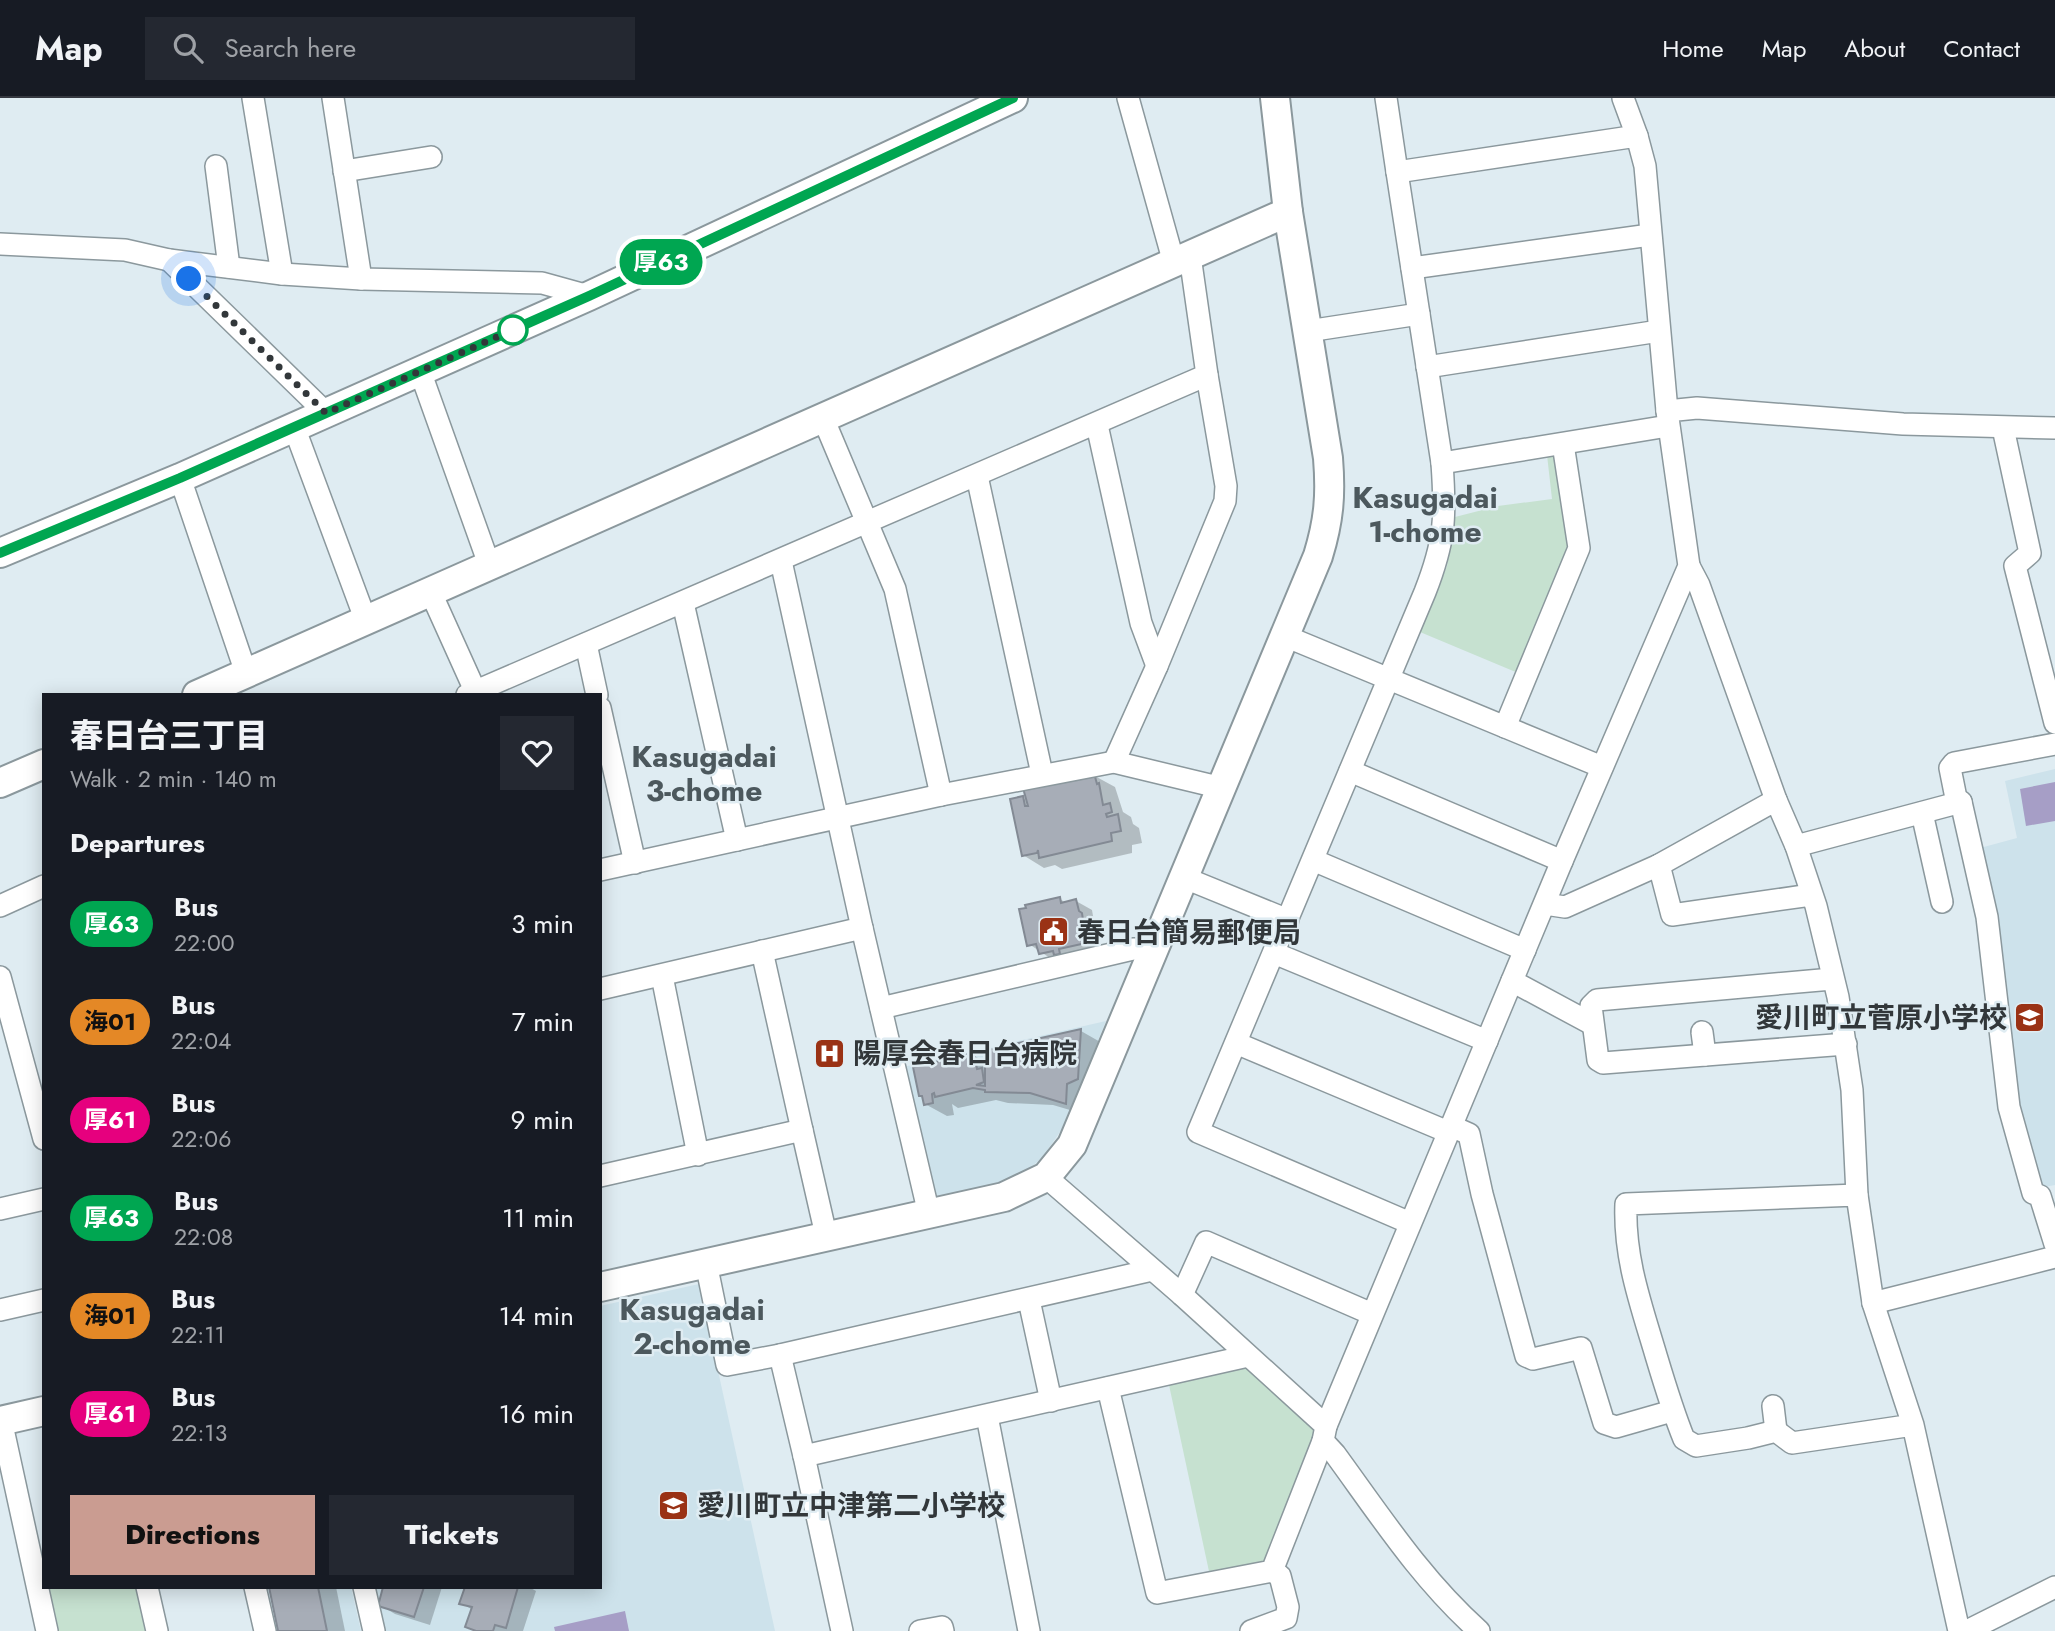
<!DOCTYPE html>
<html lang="en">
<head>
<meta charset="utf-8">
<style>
  body { margin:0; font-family:Jost,"Noto Sans JP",sans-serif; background:#242831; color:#f1f3f6; height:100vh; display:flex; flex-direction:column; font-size:26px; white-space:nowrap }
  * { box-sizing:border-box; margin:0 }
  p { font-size:23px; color:#9ea1a6 }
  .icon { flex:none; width:38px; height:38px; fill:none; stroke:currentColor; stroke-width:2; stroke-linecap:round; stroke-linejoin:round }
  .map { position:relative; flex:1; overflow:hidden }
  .sheet { position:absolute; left:42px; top:595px; width:560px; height:896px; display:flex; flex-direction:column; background:#171b24; border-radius:0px; box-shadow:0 4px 18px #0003 }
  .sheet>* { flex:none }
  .badge { padding:0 14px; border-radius:23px; font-size:24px; line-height:46px }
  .you { position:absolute; width:35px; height:35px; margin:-18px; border:5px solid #fff; border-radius:50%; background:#1a73e8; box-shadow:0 0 0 10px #1a73e833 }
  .map>.badge { position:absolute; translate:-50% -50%; box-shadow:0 0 0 4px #fff }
  h2 { padding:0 28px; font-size:26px; line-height:63px }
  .round { display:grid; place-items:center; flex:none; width:74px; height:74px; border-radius:0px; background:#242831 }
  .headline { display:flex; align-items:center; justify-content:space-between; height:119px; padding:0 28px }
  h1 { font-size:33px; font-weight:800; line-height:52px }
  .primary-button { display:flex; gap:14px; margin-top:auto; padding:14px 28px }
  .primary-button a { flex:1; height:80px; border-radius:0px; background:#ca9c91; color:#111; font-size:28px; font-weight:800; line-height:80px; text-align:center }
  .primary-button a+a { background:#242831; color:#f1f3f6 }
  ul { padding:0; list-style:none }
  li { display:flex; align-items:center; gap:21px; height:98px; padding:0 28px }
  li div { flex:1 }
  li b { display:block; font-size:26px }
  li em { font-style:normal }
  li .badge { min-width:77px; font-weight:700; text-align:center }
  header { display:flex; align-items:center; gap:42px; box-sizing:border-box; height:98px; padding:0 35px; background:#171b24; border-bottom:2px solid #363941 }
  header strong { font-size:33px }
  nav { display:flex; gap:38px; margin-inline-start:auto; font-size:24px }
  .search { width:490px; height:63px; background:#242831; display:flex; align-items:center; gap:18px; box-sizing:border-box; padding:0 24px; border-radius:0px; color:#9ea1a6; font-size:26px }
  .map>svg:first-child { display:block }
</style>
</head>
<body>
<header>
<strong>Map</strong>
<div class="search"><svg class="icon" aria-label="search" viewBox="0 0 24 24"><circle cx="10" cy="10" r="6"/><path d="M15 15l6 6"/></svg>Search here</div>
<nav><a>Home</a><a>Map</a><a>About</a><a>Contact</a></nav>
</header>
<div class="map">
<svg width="2055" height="1533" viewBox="0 0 2055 1533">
  <rect width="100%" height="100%" fill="#dfecf2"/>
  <g fill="#cde2eb">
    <polygon points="2055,671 2055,1087 2044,1089 2033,1082 2016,1017 1980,750 2017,740 2005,683"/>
    <polygon points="1106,923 1064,1028 1043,1059 1029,1071 1002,1085 933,1099 903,969"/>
    <polygon points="699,1186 775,1533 383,1533 373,1489 600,1489 600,1208"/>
    <polygon points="264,1489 351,1489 361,1533 274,1533"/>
  </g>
  <g fill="#c6e1d0">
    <polygon points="1558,355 1571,451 1518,575 1420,534 1447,468 1455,419 1498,408 1552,401 1547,357"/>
    <polygon points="1244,1267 1319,1335 1266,1465 1210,1478 1169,1287"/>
    <polygon points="45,1489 138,1489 147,1533 54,1533"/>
  </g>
  <g fill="#a69ec6">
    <polygon points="2055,684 2055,723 2026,728 2020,691"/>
    <polygon points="625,1513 629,1533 555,1533 554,1529"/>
  </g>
  <g fill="#0003">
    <polygon points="1093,677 1115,689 1123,714 1131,719 1133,726 1139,730 1142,745 1132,747 1132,755 1062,771 1055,767 1044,770 1023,757 1022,699 1028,703"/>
    <polygon points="1060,801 1066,805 1076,803 1092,812 1094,824 1098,826 1097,832 1101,853 1056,864 1029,846"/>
    <polygon points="1081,933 1102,945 1087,1017 1053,1007 1008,1005 996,1002 958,1010 952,1006 954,1017 947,1018 925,1006 924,999 973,957 987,965"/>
    <polygon points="270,1489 336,1489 345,1533 280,1533"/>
    <polygon points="385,1489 442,1489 430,1527 395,1516 380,1507"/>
    <polygon points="466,1489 529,1489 536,1493 523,1533 475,1533 467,1528 473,1512 461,1505"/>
  </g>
  <g fill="#a7adb7" stroke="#838a94" stroke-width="2">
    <polygon points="1094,675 1097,686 1099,685 1103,707 1110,705 1112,714 1106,716 1107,719 1118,716 1121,733 1111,735 1112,743 1039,760 1038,752 1037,755 1022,758 1010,701 1023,698 1025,708 1028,708 1023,690"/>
    <polygon points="1060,799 1061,805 1076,801 1079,813 1082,815 1083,822 1081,823 1086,845 1059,851 1060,856 1054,857 1053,853 1039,856 1036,846 1027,848 1019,811 1026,810 1025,807"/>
    <polygon points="1081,931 1078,981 1067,986 1066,1006 1030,995 985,994 985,992 973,990 935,999 934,995 932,996 933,1005 924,1007 922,998 919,998 913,969 974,955 977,971 982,970 984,984 976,987 985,988 985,951 1014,952 1014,946"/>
    <polygon points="269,1489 318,1489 327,1533 278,1533"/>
    <polygon points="383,1489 424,1489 414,1519 378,1508"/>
    <polygon points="465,1489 518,1489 506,1530 495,1527 493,1533 476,1533 465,1529 472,1509 459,1506"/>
  </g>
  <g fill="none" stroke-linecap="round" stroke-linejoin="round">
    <defs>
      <g id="minor">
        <polyline points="253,0 282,176"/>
        <polyline points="333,0 361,181"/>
        <polyline points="1128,0 1174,165"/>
        <polyline points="1386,0 1397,74"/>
        <polyline points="1623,0 1637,38"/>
        <polyline points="216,68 229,169"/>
        <polyline points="344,73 431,59"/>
        <polyline points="0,146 125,152 169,162 282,176 361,181 542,185 589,198"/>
        <polyline points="169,162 326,315"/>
        <polyline points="1412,170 1650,137"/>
        <polyline points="1308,233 1419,216"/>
        <polyline points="1427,269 1659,233"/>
        <polyline points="420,273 490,469"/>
        <polyline points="823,320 895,491 941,697"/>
        <polyline points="1097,327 1141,525 1157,568"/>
        <polyline points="294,329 366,523"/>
        <polyline points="2003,330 2030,455 2015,468 2055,625"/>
        <polyline points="1442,365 1668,328"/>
        <polyline points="977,378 1042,676"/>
        <polyline points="180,380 246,575"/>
        <polyline points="1689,468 1699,487 1776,702"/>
        <polyline points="431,495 477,597"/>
        <polyline points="683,505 737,742"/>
        <polyline points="1285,538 1602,669"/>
        <polyline points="586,546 597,597"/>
        <polyline points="467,597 1207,277 1190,158"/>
        <polyline points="600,610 635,765"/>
        <polyline points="1505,629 1579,450 1563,346"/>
        <polyline points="1114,664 1157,568 1225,403 1226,388 1207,277"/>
        <polyline points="1350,673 1562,763"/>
        <polyline points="1961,704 1987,819 2009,1009 2033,1095 2040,1098 2055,1146"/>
        <polyline points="1922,715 1942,804"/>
        <polyline points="1796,748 1961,704 1956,700 1950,670 1954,665 2055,646"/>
        <polyline points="1313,762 1525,852"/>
        <polyline points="1659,767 1672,817 1811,797"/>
        <polyline points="600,772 941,697 1114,664 1222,690"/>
        <polyline points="1185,780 1288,822"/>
        <polyline points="1545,806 1565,809 1659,767 1776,702 1796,748 1816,808 1838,899 1852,992 1857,1097"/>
        <polyline points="0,808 44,788"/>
        <polyline points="862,830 929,1116"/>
        <polyline points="762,853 802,1032"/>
        <polyline points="1274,855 1487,943"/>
        <polyline points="662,878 698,1057"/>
        <polyline points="0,879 44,1041"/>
        <polyline points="1832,881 1597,902 1591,908 1598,962 1603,965 1846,946"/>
        <polyline points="1512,883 1592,926"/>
        <polyline points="600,891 862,830 781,463"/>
        <polyline points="881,910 1133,851 1154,851"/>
        <polyline points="1702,934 1705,957"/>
        <polyline points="1236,945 1448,1034"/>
        <polyline points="1451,1028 1469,1036 1482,1096 1526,1258 1533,1261 1581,1250 1604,1325 1616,1329 1672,1313"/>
        <polyline points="600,1078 802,1032 826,1137"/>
        <path d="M1046 1079 1182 1197 1326 1328 1323 1343 1335 1356C1381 1419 1421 1481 1479 1533"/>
        <polyline points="0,1111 44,1101"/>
        <path d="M1410 1125 1198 1034 1425 494C1445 443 1446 420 1442 365L1397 74 1637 38 1645 68 1667 313"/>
        <polyline points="706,1165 727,1267 780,1257 1152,1172"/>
        <polyline points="1182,1197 1206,1144 1372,1216"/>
        <polyline points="1029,1202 1051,1303"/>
        <polyline points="1873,1205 2055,1159"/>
        <polyline points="0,1212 44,1202"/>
        <polyline points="780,1257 804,1358"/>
        <polyline points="1108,1290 1157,1495 1272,1473 1323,1343"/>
        <polyline points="1773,1308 1776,1333"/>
        <polyline points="987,1318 1029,1533"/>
        <polyline points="1,1322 47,1533"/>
        <path d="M1913 1327 1792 1345 1776 1333 1748 1340 1696 1348 1684 1341C1671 1309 1662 1277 1652 1244 1638 1198 1624 1155 1626 1106L1857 1097 1873 1205 1913 1327 1959 1533"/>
        <polyline points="1326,1328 1562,763 1689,468 1667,313 1697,310 1903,326 2055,330"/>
        <polyline points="147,1489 157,1533"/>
        <polyline points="255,1489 265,1533"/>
        <polyline points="364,1489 374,1533"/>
        <polyline points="842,1533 804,1358 1248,1258"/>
        <polyline points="920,1533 942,1529 943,1533"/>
        <polyline points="1251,1533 1286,1520 1288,1509 1280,1478 1272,1473"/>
        <polyline points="1967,1533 2055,1489"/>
      </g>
      <g id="tertiary">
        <polyline points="0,455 180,380 589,198 1013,0"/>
        <polyline points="197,597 1288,114"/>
        <polyline points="0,685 44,666"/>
        <path d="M600 1189 1004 1099 1046 1079 1072 1047 1318 458C1329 422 1331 397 1328 360L1288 114 1275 0"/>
        <polyline points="0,1323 44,1313"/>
      </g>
    </defs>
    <use href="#minor" stroke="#8b989d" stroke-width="24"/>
    <use href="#tertiary" stroke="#8b989d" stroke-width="32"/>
    <use href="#minor" stroke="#fff" stroke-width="21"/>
    <use href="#tertiary" stroke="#fff" stroke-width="28"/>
  </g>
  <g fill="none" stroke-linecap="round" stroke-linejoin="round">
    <defs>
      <polyline id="line" points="0,455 180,380 589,198 1013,0"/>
    </defs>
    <use href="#line" stroke="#fff" stroke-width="16"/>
    <use href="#line" stroke="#00a651" stroke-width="10"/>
    <polyline stroke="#32373a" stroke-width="7" stroke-dasharray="0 12.6" points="189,181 326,315 517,230 513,232"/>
  </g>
  <defs>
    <symbol id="civic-square" viewBox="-11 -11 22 22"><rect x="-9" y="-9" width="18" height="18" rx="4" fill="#9a3215" stroke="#dfecf2"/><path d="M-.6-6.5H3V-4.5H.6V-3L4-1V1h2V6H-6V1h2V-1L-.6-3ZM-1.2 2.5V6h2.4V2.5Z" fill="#fff"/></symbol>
    <symbol id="school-square" viewBox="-11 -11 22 22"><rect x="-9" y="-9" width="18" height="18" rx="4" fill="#9a3215" stroke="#dfecf2"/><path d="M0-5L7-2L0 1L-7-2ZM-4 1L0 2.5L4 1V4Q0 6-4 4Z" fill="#fff"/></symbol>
    <symbol id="hospital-square" viewBox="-11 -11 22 22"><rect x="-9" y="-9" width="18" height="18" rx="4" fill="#9a3215" stroke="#dfecf2"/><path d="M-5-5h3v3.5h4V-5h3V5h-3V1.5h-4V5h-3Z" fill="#fff"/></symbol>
  </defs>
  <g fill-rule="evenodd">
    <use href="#civic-square" x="1036" y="816" width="35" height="35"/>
    <use href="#school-square" x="2012" y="902" width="35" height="35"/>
    <use href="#hospital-square" x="812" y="938" width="35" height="35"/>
    <use href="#school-square" x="656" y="1390" width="35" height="35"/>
  </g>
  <circle fill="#fff" stroke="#00a651" stroke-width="3.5" cx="513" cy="232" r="14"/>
  <g text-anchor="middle" stroke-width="5" stroke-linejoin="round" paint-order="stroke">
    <g font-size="28" font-weight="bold" fill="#32373a" stroke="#dfecf2" text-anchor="start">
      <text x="1077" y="844">春日台簡易郵便局</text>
      <text x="2007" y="929" text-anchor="end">愛川町立菅原小学校</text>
      <text x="853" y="965">陽厚会春日台病院</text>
      <text x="697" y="1417">愛川町立中津第二小学校</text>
    </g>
    <g font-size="30" font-weight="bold" fill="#4c585d" stroke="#dfecf2">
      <text x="1425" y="410">Kasugadai<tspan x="1425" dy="34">1-chome</tspan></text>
      <text x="704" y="669">Kasugadai<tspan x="704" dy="34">3-chome</tspan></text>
      <text x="692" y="1222">Kasugadai<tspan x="692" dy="34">2-chome</tspan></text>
    </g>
  </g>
</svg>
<div class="you" style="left:189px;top:181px"></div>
<b class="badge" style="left:661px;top:164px;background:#00a651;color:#fff">厚63</b>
<section class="sheet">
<div class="headline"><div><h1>春日台三丁目</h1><p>Walk · 2 min · 140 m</p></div><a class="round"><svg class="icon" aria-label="heart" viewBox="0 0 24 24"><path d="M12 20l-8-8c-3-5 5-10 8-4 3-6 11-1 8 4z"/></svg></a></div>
<h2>Departures</h2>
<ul>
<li><span class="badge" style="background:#00a651;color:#fff">厚63</span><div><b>Bus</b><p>22:00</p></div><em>3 min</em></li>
<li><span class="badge" style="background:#e48826;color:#111">海01</span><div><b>Bus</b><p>22:04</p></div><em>7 min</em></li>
<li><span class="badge" style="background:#e6007e;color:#fff">厚61</span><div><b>Bus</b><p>22:06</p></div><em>9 min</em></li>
<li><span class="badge" style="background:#00a651;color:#fff">厚63</span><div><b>Bus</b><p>22:08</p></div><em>11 min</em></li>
<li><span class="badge" style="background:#e48826;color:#111">海01</span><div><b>Bus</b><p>22:11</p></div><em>14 min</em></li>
<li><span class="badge" style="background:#e6007e;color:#fff">厚61</span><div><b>Bus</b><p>22:13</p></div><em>16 min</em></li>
</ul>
<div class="primary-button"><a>Directions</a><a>Tickets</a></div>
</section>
</div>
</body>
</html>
